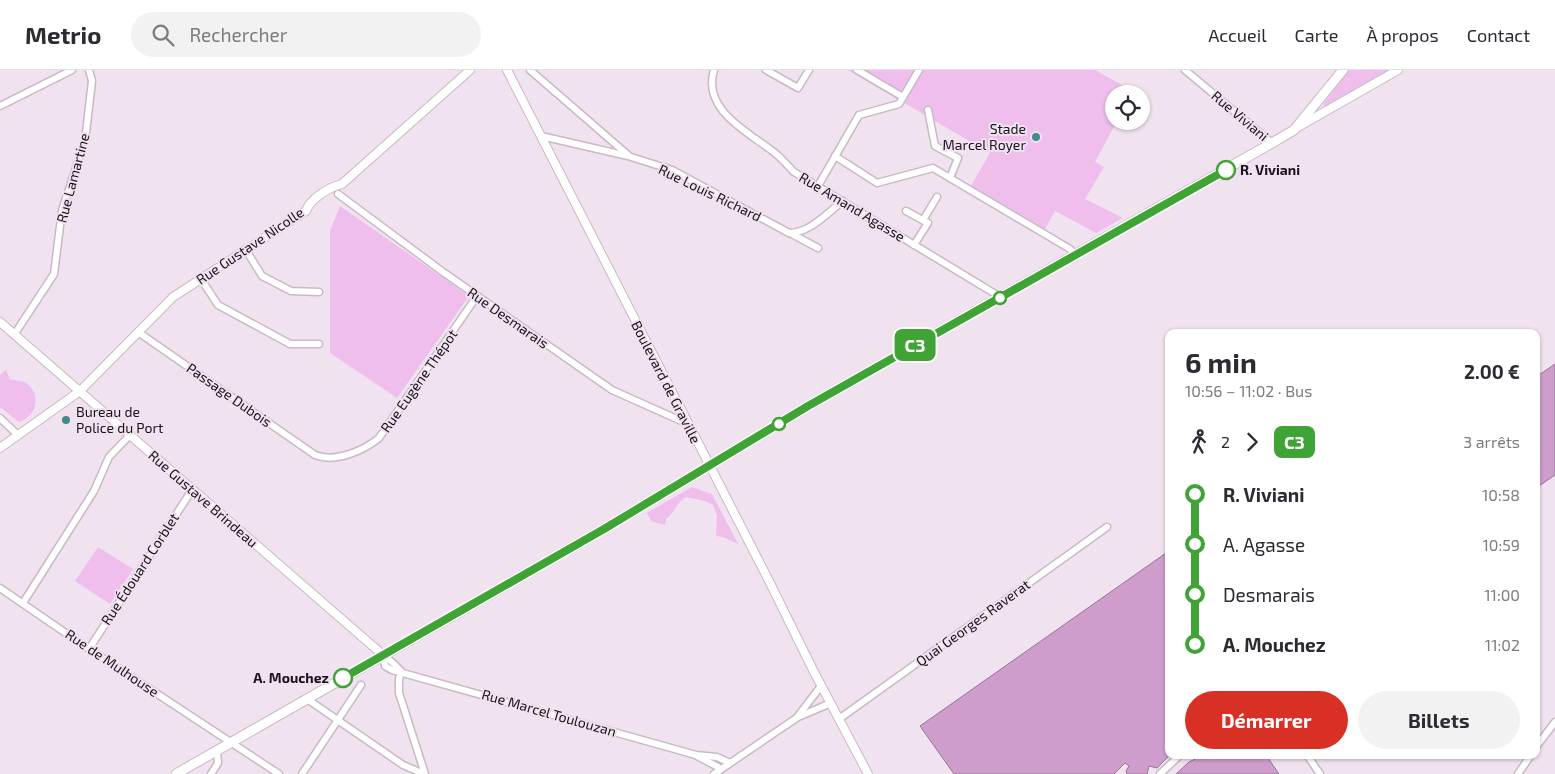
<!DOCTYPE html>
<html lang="fr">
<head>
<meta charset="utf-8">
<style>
  body { margin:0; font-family:"Exo 2",sans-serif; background:#f2f2f3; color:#2b2b33; height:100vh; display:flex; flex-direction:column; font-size:19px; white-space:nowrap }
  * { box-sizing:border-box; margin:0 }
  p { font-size:16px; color:#7c7c81 }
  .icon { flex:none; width:28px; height:28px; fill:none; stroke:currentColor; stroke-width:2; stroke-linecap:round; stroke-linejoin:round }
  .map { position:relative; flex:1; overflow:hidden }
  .details { position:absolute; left:1165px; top:259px; width:375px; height:430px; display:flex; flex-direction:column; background:#fff; border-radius:10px; box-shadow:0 1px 4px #0004 }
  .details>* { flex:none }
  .badge { padding:0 10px; border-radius:8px; font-size:18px; line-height:32px }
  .fabs { position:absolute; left:1105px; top:15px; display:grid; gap:10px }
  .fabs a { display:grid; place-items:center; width:45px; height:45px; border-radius:50%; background:#fff; box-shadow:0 1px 4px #0004; font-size:25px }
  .map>.badge { position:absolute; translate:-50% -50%; box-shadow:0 0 0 2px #fff }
  .legs { display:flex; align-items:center; gap:8px; height:55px; padding:0 20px; font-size:16px }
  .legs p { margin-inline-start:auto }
  .overview { display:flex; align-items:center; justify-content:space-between; height:85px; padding:0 20px }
  h1 { font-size:28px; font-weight:700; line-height:38px }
  .button { display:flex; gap:10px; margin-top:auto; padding:10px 20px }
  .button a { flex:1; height:58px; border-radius:30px; background:#d93025; color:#fff; font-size:20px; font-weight:700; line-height:58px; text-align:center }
  .button a+a { background:#f2f2f3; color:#2b2b33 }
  ul { padding:0 20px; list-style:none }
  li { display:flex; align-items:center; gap:18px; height:50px; font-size:19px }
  li i { display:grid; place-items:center; width:8px; height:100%; margin:0 6px; background:currentColor }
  li i::after { content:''; width:12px; height:12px; margin:-6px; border:4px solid; border-radius:50%; background:#fff }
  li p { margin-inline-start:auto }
  li:first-child i { background:linear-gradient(#0000 50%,currentColor 0) }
  li:last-child i { background:linear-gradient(currentColor 50%,#0000 0) }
  header { display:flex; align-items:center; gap:30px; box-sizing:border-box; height:70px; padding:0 25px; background:#fff; border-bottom:1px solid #e1e1e2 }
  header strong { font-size:24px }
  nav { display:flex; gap:28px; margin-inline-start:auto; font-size:18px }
  .search { width:350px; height:45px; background:#f2f2f3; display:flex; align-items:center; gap:12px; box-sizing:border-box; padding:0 18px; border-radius:28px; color:#7c7c81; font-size:19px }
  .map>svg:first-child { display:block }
</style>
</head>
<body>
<header>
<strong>Metrio</strong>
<div class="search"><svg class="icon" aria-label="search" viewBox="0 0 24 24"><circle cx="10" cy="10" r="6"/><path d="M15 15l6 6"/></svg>Rechercher</div>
<nav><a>Accueil</a><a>Carte</a><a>À propos</a><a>Contact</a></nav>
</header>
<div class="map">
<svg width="1555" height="704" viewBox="0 0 1555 704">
  <rect width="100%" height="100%" fill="#f1e2f0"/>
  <g fill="#efbeed">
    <polygon points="848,0 1095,0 1133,21 1132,24 1114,24 1114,51 1117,51 1095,92 1104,97 1085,129 1123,148 1096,163 1055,141 1045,159 971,116 990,83"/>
    <polygon points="1349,0 1396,0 1354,24 1324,37 1324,33"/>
    <polygon points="340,136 469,226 397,328 330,283 330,161"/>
    <path d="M6 300 10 309C15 311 22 310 26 313 37 320 39 336 30 345 27 348 23 350 19 352L0 337V305Z"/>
    <path d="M692 417 712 424 738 474 723 467 716 466 717 446 713 435 705 431 686 427C675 434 675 442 666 449L665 455 651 451 647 443Z"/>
    <polygon points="98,477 133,499 110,534 75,511"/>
  </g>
  <g fill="#ce9dcc" stroke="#987496">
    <polygon points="1555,294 1555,405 1536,418 1536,307"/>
    <polygon points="1166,483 1169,486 1169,685 1170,685 1157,698 1149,696 1147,704 1127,704 1126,701 1129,696 1125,693 1114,704 954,704 920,656"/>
    <polygon points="1204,685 1266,685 1279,704 1176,704 1189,692"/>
  </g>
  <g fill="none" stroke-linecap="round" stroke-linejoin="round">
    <defs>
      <g id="minor">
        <polyline points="530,0 628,85"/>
        <path d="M714 0C702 39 746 61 771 80 780 86 787 95 794 102L1002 228"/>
        <polyline points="766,0 798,18 809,0"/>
        <polyline points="857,0 903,27"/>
        <polyline points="1185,0 1272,73"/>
        <polyline points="0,36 72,0"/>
        <polyline points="928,40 935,76 958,88 950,108"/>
        <path d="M541 66 628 86 672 100 789 163C810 163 827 143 843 131"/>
        <polyline points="835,86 877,113 933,98 1070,179 1076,186"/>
        <polyline points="818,116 859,45 899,34 919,0"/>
        <polyline points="338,124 443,202 612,320 688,354"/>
        <polyline points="906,141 928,153 914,175"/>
        <polyline points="923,150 937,127"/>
        <polyline points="790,163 818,178"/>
        <polyline points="246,180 262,206 291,221 319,222"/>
        <polyline points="201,209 218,235 290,274 319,274"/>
        <path d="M138 262 315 385C335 393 363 381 379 368L477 226"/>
        <polyline points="14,265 54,204 62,140 85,71 92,11 89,0"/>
        <polyline points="0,348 18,365"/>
        <polyline points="0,518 89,579 279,704"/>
        <polyline points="23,533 94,421 109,387 130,365"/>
        <polyline points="89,579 192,420"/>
        <polyline points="383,585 385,596 392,600 696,685 717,687 730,693"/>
        <polyline points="383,585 393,593 401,601"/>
        <polyline points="401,602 399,609 399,623 425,704"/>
        <polyline points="307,629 403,695 424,704"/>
        <polyline points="798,646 821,616"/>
        <polyline points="839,649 1107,457"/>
        <polyline points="1536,677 1555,652"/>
        <polyline points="1307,685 1320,704"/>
        <polyline points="697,686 718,697 720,700"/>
        <polyline points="211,704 218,693 217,681"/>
        <polyline points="302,704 361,615"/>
        <polyline points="714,704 798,647 831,633"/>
        <polyline points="1160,704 1180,685"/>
        <polyline points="1518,704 1531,685"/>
      </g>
      <g id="tertiary">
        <polyline points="507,0 769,511 813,600 868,704"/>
        <polyline points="1298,57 1398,0"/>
        <polyline points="0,252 383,585"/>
        <path d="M0 378 80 321 173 227 306 141C310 129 329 117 342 114L470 0"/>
      </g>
      <polyline id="secondary" points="176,704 604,459 808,336 1272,73 1294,60 1343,0"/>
    </defs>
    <use href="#minor" stroke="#c8b9c7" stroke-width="9"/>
    <use href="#tertiary" stroke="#c8b9c7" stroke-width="10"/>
    <use href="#secondary" stroke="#c8b9c7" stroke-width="11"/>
    <use href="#minor" stroke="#fff" stroke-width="6"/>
    <use href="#tertiary" stroke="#fff" stroke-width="8"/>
    <use href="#secondary" stroke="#fff" stroke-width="9"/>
  </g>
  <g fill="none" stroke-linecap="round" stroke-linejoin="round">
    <defs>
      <polyline id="line-1" points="343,608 604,459 808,336 1226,100"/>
    </defs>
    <use href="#line-1" stroke="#fff" stroke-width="11"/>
    <use href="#line-1" stroke="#3fa435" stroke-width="8"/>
  </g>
  <g fill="#41898d" stroke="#f1e2f0" stroke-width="2">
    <circle cx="1036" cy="67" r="5"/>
    <circle cx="66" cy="350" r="5"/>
  </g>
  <g fill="#fff" stroke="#3fa435" stroke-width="2.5">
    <circle cx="1226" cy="100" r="9"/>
    <circle cx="1000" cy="228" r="6"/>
    <circle cx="779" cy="354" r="6"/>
    <circle cx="343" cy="608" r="9"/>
  </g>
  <g text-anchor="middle" stroke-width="4" stroke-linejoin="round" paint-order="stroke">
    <g font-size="14" fill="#191419" stroke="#f1e2f0">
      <text transform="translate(1240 46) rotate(40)" y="5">Rue Viviani</text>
      <text transform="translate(73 108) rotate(-75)" y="5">Rue Lamartine</text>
      <text transform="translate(710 123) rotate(26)" y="5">Rue Louis Richard</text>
      <text transform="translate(852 137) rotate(31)" y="5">Rue Amand Agasse</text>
      <text transform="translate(250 176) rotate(-34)" y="5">Rue Gustave Nicolle</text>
      <text transform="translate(508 248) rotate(35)" y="5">Rue Desmarais</text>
      <text transform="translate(419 311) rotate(-55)" y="5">Rue Eugène Thépot</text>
      <text transform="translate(666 312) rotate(63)" y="5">Boulevard de Graville</text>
      <text transform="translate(229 325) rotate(35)" y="5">Passage Dubois</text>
      <text transform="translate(203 429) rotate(41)" y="5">Rue Gustave Brindeau</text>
      <text transform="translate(140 499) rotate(-57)" y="5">Rue Édouard Corblet</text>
      <text transform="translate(973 553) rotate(-36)" y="5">Quai Georges Raverat</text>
      <text transform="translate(112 593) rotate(34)" y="5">Rue de Mulhouse</text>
      <text transform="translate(549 643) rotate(16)" y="5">Rue Marcel Toulouzan</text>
    </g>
    <g font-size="14" fill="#191419" stroke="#f1e2f0" text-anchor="end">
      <text x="1026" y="64">Stade<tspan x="1026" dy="16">Marcel Royer</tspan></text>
      <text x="76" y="347" text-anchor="start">Bureau de<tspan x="76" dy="16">Police du Port</tspan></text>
    </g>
    <g font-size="14" font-weight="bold" fill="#191419" stroke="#f1e2f0" text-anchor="start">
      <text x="1240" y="105">R. Viviani</text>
      <text x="329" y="613" text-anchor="end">A. Mouchez</text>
    </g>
  </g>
</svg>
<div class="fabs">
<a><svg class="icon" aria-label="locate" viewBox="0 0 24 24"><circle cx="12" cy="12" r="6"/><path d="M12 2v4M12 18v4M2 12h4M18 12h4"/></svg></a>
</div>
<b class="badge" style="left:915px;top:275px;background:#3fa435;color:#fff">C3</b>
<section class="details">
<div class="overview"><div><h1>6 min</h1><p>10:56 – 11:02 · Bus</p></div><b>2.00 €</b></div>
<div class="legs"><svg class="icon" aria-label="walk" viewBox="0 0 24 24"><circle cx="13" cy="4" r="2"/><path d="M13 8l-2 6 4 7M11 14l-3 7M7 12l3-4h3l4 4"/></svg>2<svg class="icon" aria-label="forward" viewBox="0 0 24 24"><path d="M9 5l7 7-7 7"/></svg><b class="badge" style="background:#3fa435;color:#fff">C3</b><p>3 arrêts</p></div>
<ul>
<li><i style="color:#3fa435"></i><b>R. Viviani</b><p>10:58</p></li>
<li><i style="color:#3fa435"></i><span>A. Agasse</span><p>10:59</p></li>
<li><i style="color:#3fa435"></i><span>Desmarais</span><p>11:00</p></li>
<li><i style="color:#3fa435"></i><b>A. Mouchez</b><p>11:02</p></li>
</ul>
<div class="button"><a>Démarrer</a><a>Billets</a></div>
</section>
</div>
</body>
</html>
